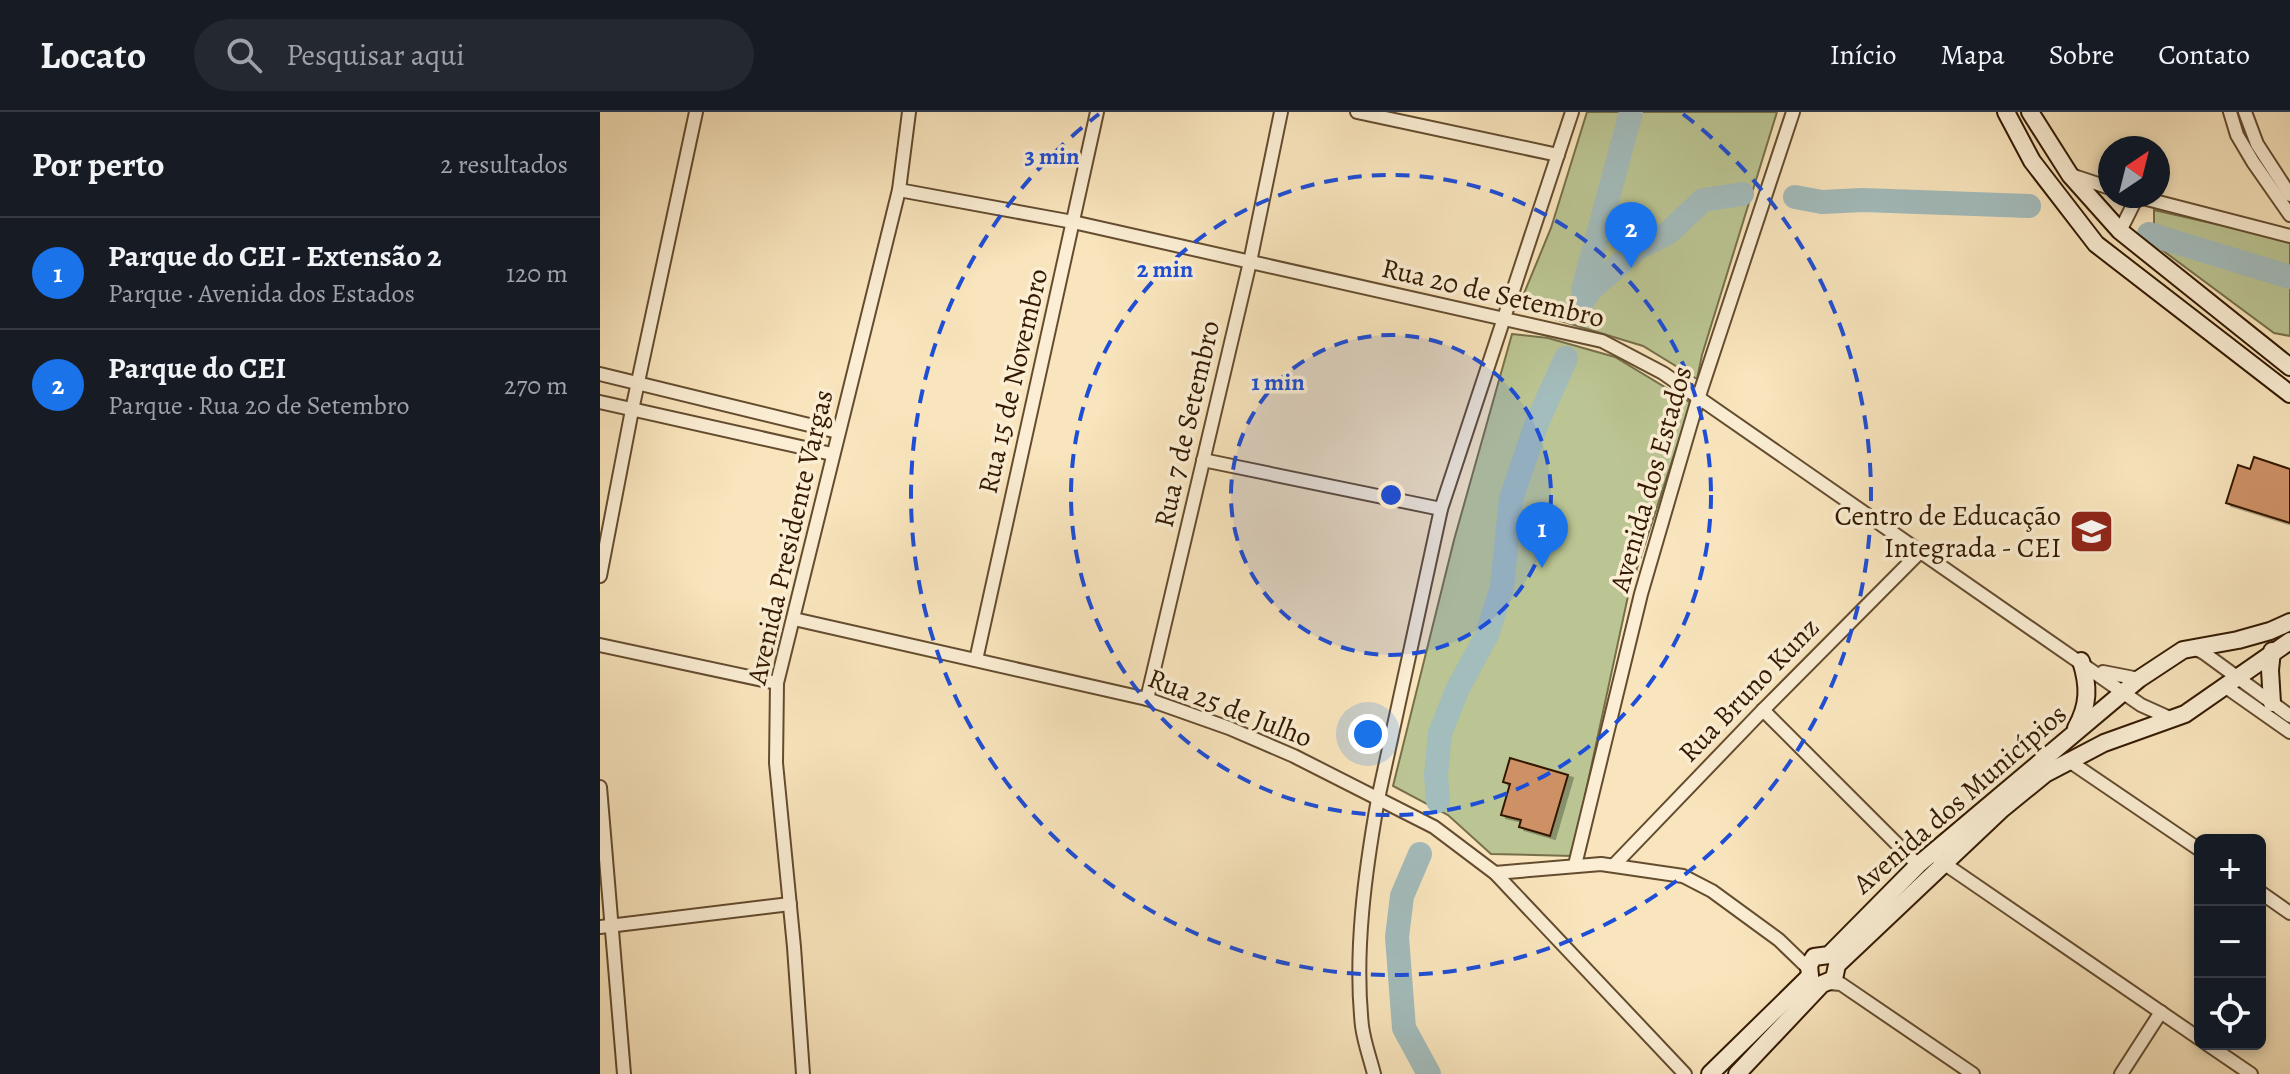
<!DOCTYPE html>
<html lang="pt">
<head>
<meta charset="utf-8">
<style>
	body { margin:0; font-family:Alegreya,serif; background:#242831; color:#f1f3f6 }
	.controls { position:absolute; right:24px; bottom:24px; display:grid; overflow:hidden; border-radius:12px; box-shadow:0 4px 12px #0003 }
	.controls button { width:72px; height:72px; display:grid; place-items:center; padding:0; border:0; border-bottom:2px solid #363941; background:#171b24; color:#f1f3f6; font:40px sans-serif }
	.compass { position:absolute; left:1498px; top:24px; width:72px; height:72px; border-radius:50%; background:#171b24; box-shadow:0 4px 12px #0003; rotate:35deg }
	.you { position:absolute; left:768px; top:622px; width:28px; height:28px; margin:-20px; border:6px solid #fff; border-radius:50%; background:#1a73e8; box-shadow:0 0 0 12px #1a73e833 }
	.badge { display:grid; place-items:center; width:52px; height:52px; border-radius:50%; background:#1a73e8; color:#fff; font-size:26px; font-weight:700 }
	.pin { position:absolute; translate:-50% -66px; filter:drop-shadow(0 2px 4px #0008) }
	.pin::after { content:''; position:absolute; top:42px; width:28px; height:24px; background:inherit; clip-path:polygon(0 0,100% 0,50% 100%) }
	.list { margin:0; padding:0; list-style:none }
	h2 { display:flex; justify-content:space-between; align-items:center; height:104px; margin:0; padding:0 32px; font-size:34px }
	h2 small { font-size:26px; font-weight:400; color:#9ea1a6 }
	.list li { display:grid; grid-template-columns:52px 1fr auto; gap:24px; align-items:center; box-sizing:border-box; height:112px; padding:0 32px; border-top:2px solid #363941 }
	.list b { display:block; font-size:30px; white-space:nowrap }
	.list p { margin:0; font-size:26px; white-space:nowrap; color:#9ea1a6 }
	.list em { font-size:26px; font-style:normal; color:#9ea1a6 }
	.icon { flex:none; width:44px; height:44px; fill:none; stroke:currentColor; stroke-width:2; stroke-linecap:round; stroke-linejoin:round }
	.map { position:relative; flex:none; width:1690px; height:962px; overflow:hidden }
	header { display:flex; align-items:center; gap:48px; box-sizing:border-box; height:112px; padding:0 40px; background:#171b24; border-bottom:2px solid #363941 }
	header strong { font-size:38px }
	nav { display:flex; gap:44px; margin-inline-start:auto; font-size:28px }
	.search { width:560px; height:72px; background:#242831; display:flex; align-items:center; gap:20px; box-sizing:border-box; padding:0 28px; border-radius:44px; color:#9ea1a6; font-size:30px }
	main { display:flex }
	aside { flex:1; background:#171b24 }
	.map>svg:first-child { display:block }
</style>
</head>
<body>
<header>
<strong>Locato</strong>
<div class="search"><svg class="icon" aria-label="search" viewBox="0 0 24 24"><circle cx="10" cy="10" r="6"/><path d="M15 15l6 6"/></svg>Pesquisar aqui</div>
<nav><a>Início</a><a>Mapa</a><a>Sobre</a><a>Contato</a></nav>
</header>
<main>
<aside>
<h2>Por perto<small>2 resultados</small></h2>
<ul class="list">
<li><span class="badge">1</span><div><b>Parque do CEI - Extensão 2</b><p>Parque · Avenida dos Estados</p></div><em>120 m</em></li>
<li><span class="badge">2</span><div><b>Parque do CEI</b><p>Parque · Rua 20 de Setembro</p></div><em>270 m</em></li>
</ul>
</aside>
<div class="map">
<svg width="1690" height="962" viewBox="0 0 1690 962">
	<defs>
		<filter id="shadow"><feDropShadow dx="5" dy="3" stdDeviation="0" flood-color="#0004"/></filter>
	</defs>
	<rect width="100%" height="100%" fill="#f9e5bd"/>
	<filter id="stains"><feTurbulence type="fractalNoise" baseFrequency=".0025" numOctaves="4"/><feColorMatrix values="0 0 0 0 .2 0 0 0 0 .09 0 0 0 0 .02 0 0 0 .5 -.17"/></filter>
	<radialGradient id="worn" r=".72"><stop offset=".6" stop-color="#630" stop-opacity="0"/><stop offset="1" stop-color="#630" stop-opacity=".3"/></radialGradient>
	<!-- green -->
	<g fill="#bbc593" stroke="#776f4a" stroke-width="2">
		<path d="M987,0H1177L1102,243L1097,267L1043,234L918,196L951,116Z"/>
		<path d="M1554,98L1690,129V224L1674,221L1554,132Z"/>
		<path d="M912,222L948,226L1015,245L1091,291L1028,484L972,744L891,742L848,703L793,674L854,428Z"/>
	</g>
	<g fill="none" stroke-linecap="round" stroke-linejoin="round">
		<!-- river -->
		<g stroke="#a3bcbc" stroke-width="24">
			<path d="M1195,85L1222,90L1263,88L1429,94"/>
			<path d="M1549,122L1690,165"/>
			<path d="M983,178L1031,0"/>
			<path d="M978,196L990,178L1038,136L1068,121L1103,88L1142,82"/>
			<path d="M838,689L836,663L840,621L858,576L887,523L902,475L911,387L937,311L966,246"/>
			<path d="M820,742L802,784L797,825L804,916L829,962"/>
		</g>
	</g>
	<!-- building -->
	<g fill="#ce9166" stroke="#331900" stroke-width="2" filter="url(#shadow)">
		<path d="M1654,345L1690,357V411L1626,391L1638,353L1650,357Z"/>
		<path d="M910,646L968,663L950,724L919,715L921,708L901,703L910,672L903,670Z"/>
	</g>
	<g fill="none" stroke-linecap="round" stroke-linejoin="round">
		<defs>
			<g id="minor">
				<path d="M757,0L958,43"/>
				<path d="M1630,0L1637,23L1653,50L1690,103"/>
				<path d="M1645,0L1657,32L1690,83"/>
				<path d="M1471,63L1510,76"/>
				<path d="M299,78L473,110L1002,229L1063,261L1541,593L1572,607"/>
				<path d="M1535,84L1690,124"/>
				<path d="M1520,119L1537,85"/>
				<path d="M0,262L238,320"/>
				<path d="M0,290L232,342"/>
				<path d="M603,348L841,397"/>
				<path d="M0,464L32,298L96,0"/>
				<path d="M194,507L547,587L629,616L694,644L834,715L895,761L1085,962"/>
				<path d="M0,533L177,571"/>
				<path d="M1594,536L1604,541L1690,604"/>
				<path d="M376,548L497,0"/>
				<path d="M1503,560L1539,567"/>
				<path d="M1626,575L1690,620"/>
				<path d="M547,587L650,150L681,0"/>
				<path d="M1163,598L1318,753"/>
				<path d="M1469,649L1600,738"/>
				<path d="M0,675L24,962"/>
				<path d="M1339,748L1600,927"/>
				<path d="M1015,752L1163,598L1320,440"/>
				<path d="M975,753L1041,482L1098,287L1193,0"/>
				<path d="M895,761L1001,752L1083,764L1112,779L1179,828L1208,856"/>
				<path d="M1660,780L1690,801"/>
				<path d="M0,815L190,792"/>
				<path d="M1228,871L1241,872L1373,962"/>
				<path d="M1607,932L1651,962"/>
				<path d="M203,962L194,835L176,651L177,571L299,78L309,0"/>
				<path d="M774,962C770,946 764,930 762,914C754,840 765,760 778,687L841,397L972,0"/>
				<path d="M1521,962L1561,900"/>
			</g>
			<g id="secondary">
				<path d="M1406,0L1432,49L1496,132L1690,282"/>
				<path d="M1430,0L1470,63L1520,119L1690,255"/>
				<path d="M1672,591L1670,558L1672,539"/>
				<path d="M1476,616C1489,593 1489,574 1481,549"/>
				<path d="M1210,864L1209,853L1214,845L1229,843L1318,753L1539,567L1583,538L1638,528L1670,519L1690,510"/>
				<path d="M1110,962L1210,864"/>
				<path d="M1137,962L1222,872L1234,867L1237,853L1402,697L1445,662L1504,631L1585,602L1690,529"/>
			</g>
		</defs>
		<!-- minor casing -->
		<use href="#minor" stroke="#644c2f" stroke-width="16"/>
		<!-- secondary casing -->
		<use href="#secondary" stroke="#331900" stroke-width="20"/>
		<!-- minor -->
		<use href="#minor" stroke="#fbeed4" stroke-width="12"/>
		<!-- secondary -->
		<use href="#secondary" stroke="#fbeed4" stroke-width="16"/>
	</g>
	<!-- distance rings -->
	<circle cx="791" cy="383" r="160" fill="#1d4ed8" fill-opacity=".12"/>
	<g fill="none" stroke="#1d4ed8" stroke-width="4" stroke-dasharray="14 10">
		<circle cx="791" cy="383" r="160"/>
		<circle cx="791" cy="383" r="320"/>
		<path d="M1083 2A480 480 0 1 1 499 2"/>
	</g>
	<!-- icons -->
	<defs>
		<symbol id="school-square" viewBox="-11 -11 22 22"><rect x="-9" y="-9" width="18" height="18" rx="4" fill="#8f2418" stroke="#fbeed4"/><path d="M0-5L7-2L0 1L-7-2ZM-4 1L0 2.5L4 1V4Q0 6-4 4Z" fill="#fff"/></symbol>
	</defs>
	<g fill-rule="evenodd">
		<use href="#school-square" x="1466" y="394" width="51" height="51"/>
	</g>
	<g text-anchor="middle" dominant-baseline="central" stroke-width="7" stroke-linejoin="round" paint-order="stroke">
		<!-- street labels -->
		<g font-size="28" fill="#331900" stroke="#fbeed4">
			<text transform="translate(893 181) rotate(13)">Rua 20 de Setembro</text>
			<text transform="translate(413 269) rotate(-77)">Rua 15 de Novembro</text>
			<text transform="translate(587 312) rotate(-77)">Rua 7 de Setembro</text>
			<text transform="translate(1051 367) rotate(-74)">Avenida dos Estados</text>
			<text transform="translate(190 425) rotate(-77)">Avenida Presidente Vargas</text>
			<text transform="translate(1149 578) rotate(-46)">Rua Bruno Kunz</text>
			<text transform="translate(630 596) rotate(21)">Rua 25 de Julho</text>
			<text transform="translate(1360 687) rotate(-41)">Avenida dos Municípios</text>
		</g>
		<!-- poi labels -->
		<g font-size="28" fill="#331900" stroke="#fbeed4" text-anchor="end">
			<text x="1461" y="404">Centro de Educação<tspan x="1461" dy="32">Integrada - CEI</tspan></text>
		</g>
	</g>
	<circle cx="791" cy="383" r="12" fill="#1d4ed8" stroke="#fbeed4" stroke-width="4"/>
	<g font-size="24" text-anchor="middle" font-weight="bold" fill="#1d4ed8" stroke="#fbeed4" stroke-width="7" stroke-linejoin="round" paint-order="stroke">
		<text x="452" y="52">3 min</text>
		<text x="565" y="165">2 min</text>
		<text x="678" y="278">1 min</text>
	</g>
	<rect width="100%" height="100%" filter="url(#stains)"/>
	<rect width="100%" height="100%" fill="url(#worn)"/>
</svg>
<div class="controls">
<button>+</button>
<button>−</button>
<button><svg class="icon" aria-label="locate" viewBox="0 0 24 24"><circle cx="12" cy="12" r="6"/><path d="M12 2v4M12 18v4M2 12h4M18 12h4"/></svg></button>
</div>
<svg class="compass" viewBox="-18 -18 36 36"><path d="M0-13l5 13h-10z" fill="#e53935"/><path d="M0 13l5-13h-10z" fill="#9ea1a6"/></svg>
<div class="you"></div>
<div class="pin badge" style="left:942px;top:456px">1</div>
<div class="pin badge" style="left:1031px;top:156px">2</div>
</div>
</main>
</body>
</html>
